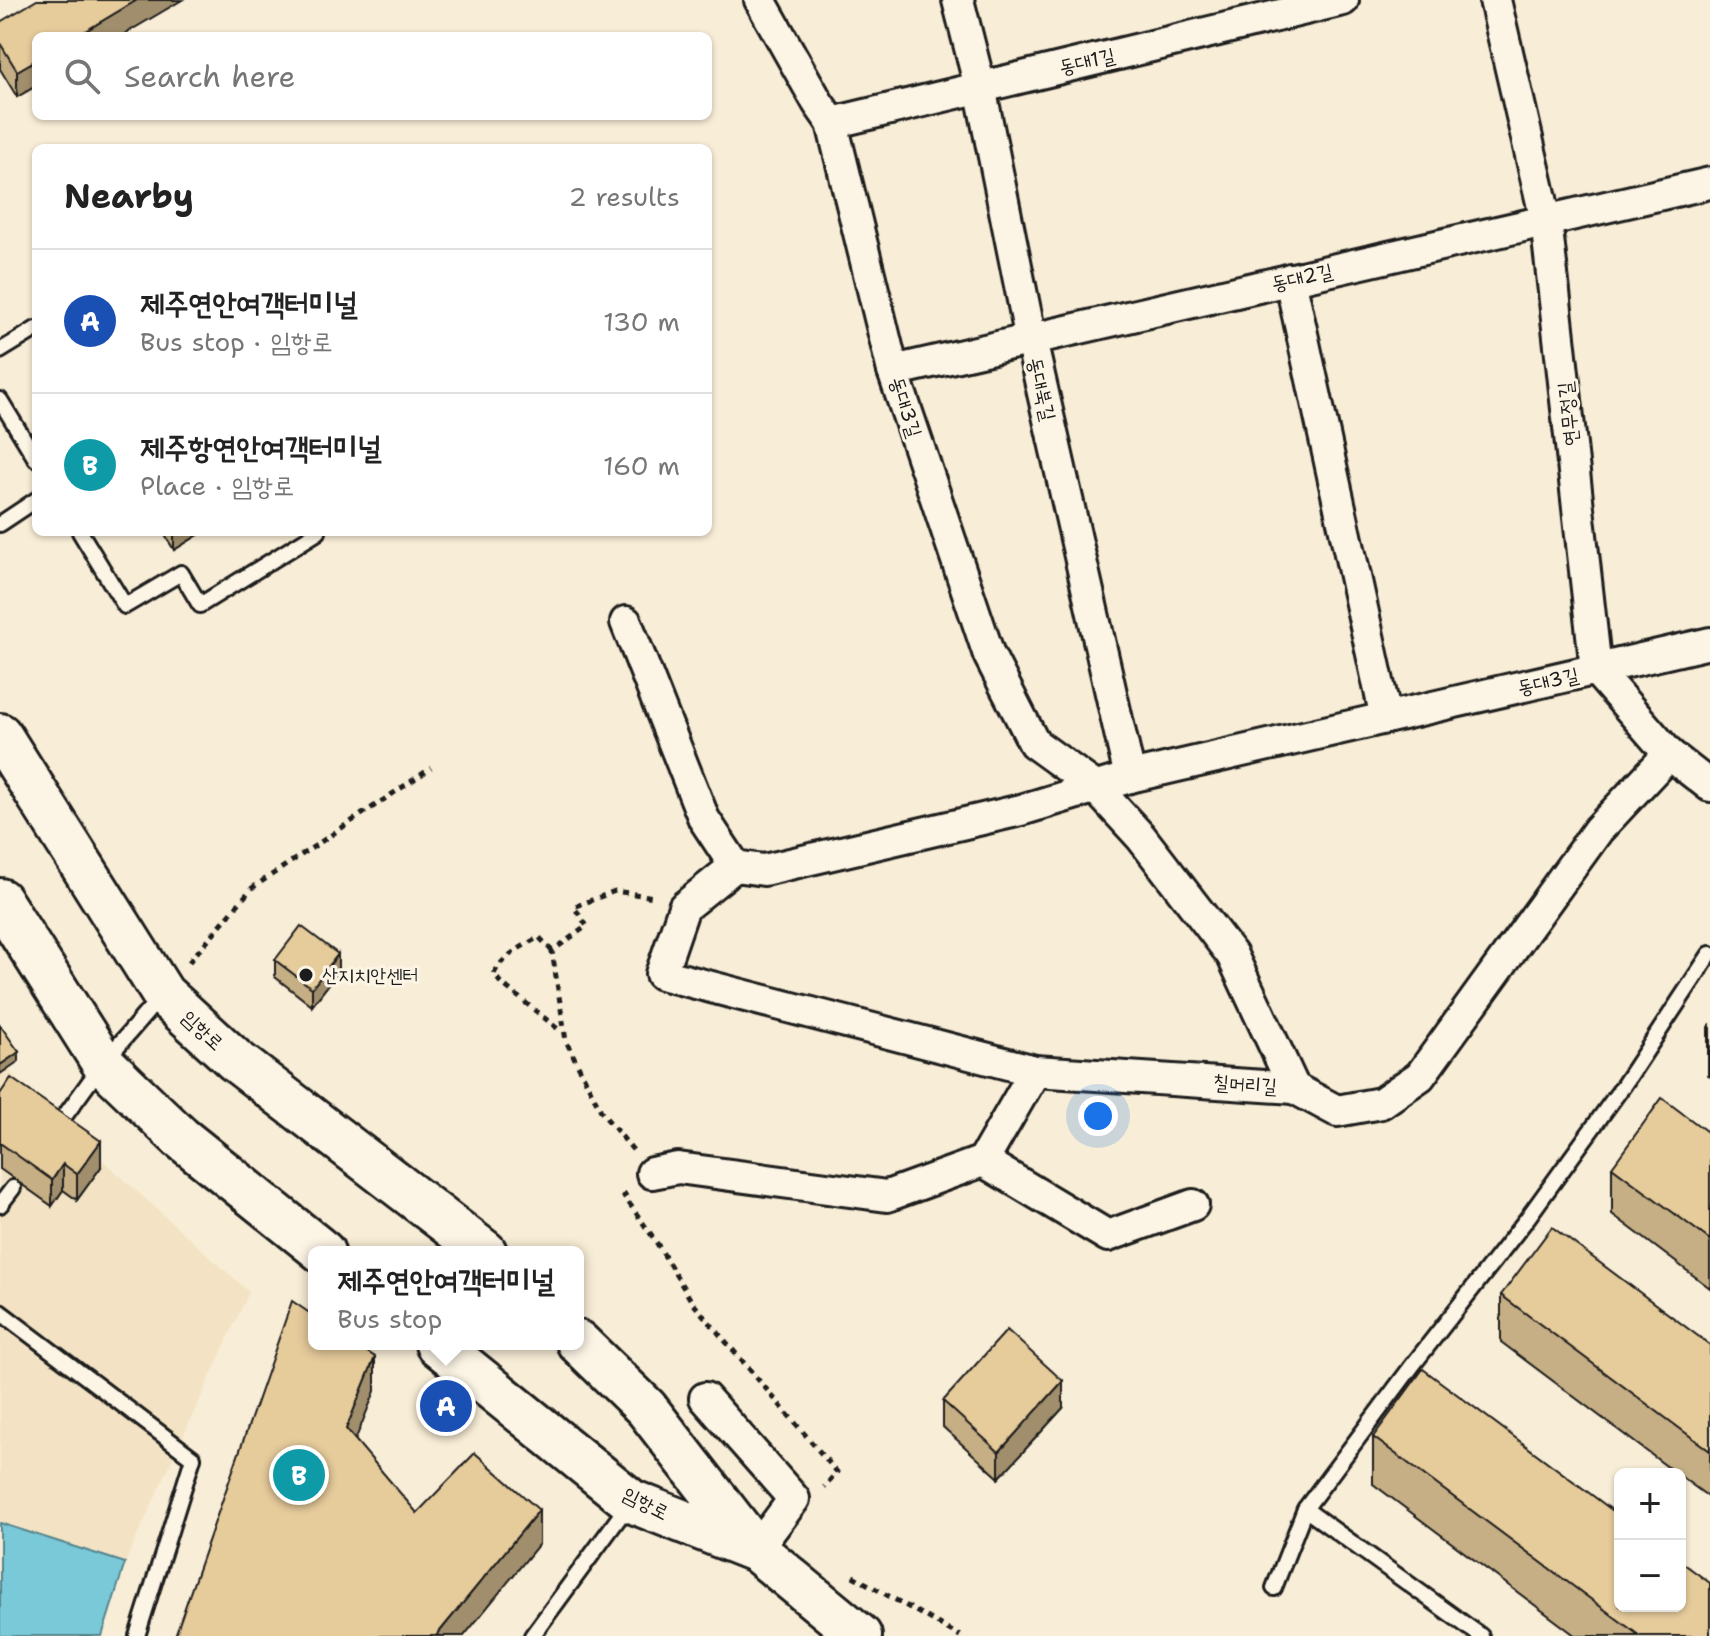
<!DOCTYPE html>
<html lang="en">
<head>
<meta charset="utf-8">
<style>
	body { margin:0; font-family:"Shantell Sans","Poor Story",sans-serif; background:#f6f6f6; color:#222 }
	.controls { position:absolute; right:24px; bottom:24px; display:grid; overflow:hidden; border-radius:12px; box-shadow:0 2px 6px #0004 }
	.controls button { width:72px; height:72px; display:grid; place-items:center; padding:0; border:0; border-bottom:2px solid #e0e0e0; background:#fff; color:#222; font:40px sans-serif }
	.you { position:absolute; left:1098px; top:1116px; width:28px; height:28px; margin:-20px; border:6px solid #fff; border-radius:50%; background:#1a73e8; box-shadow:0 0 0 12px #1a73e833 }
	.badge { display:grid; place-items:center; width:52px; height:52px; border-radius:50%; background:#1c1c1c; color:#fff; font-size:26px; font-weight:700 }
	.pin { position:absolute; translate:-50% -50%; border:4px solid #fff; box-shadow:0 2px 8px #0006 }
	.popup { position:absolute; left:308px; top:1246px; width:276px; height:104px; box-sizing:border-box; display:grid; place-content:center; border-radius:12px; background:#fff; filter:drop-shadow(0 2px 6px #0005); font-size:26px; white-space:nowrap; color:#767676 }
	.popup b { font-size:30px; color:#222 }
	.popup::after { content:''; position:absolute; left:50%; top:100%; margin-left:-16px; border:16px solid transparent; border-top-color:#fff }
	.list { margin:0; padding:0; list-style:none }
	h2 { display:flex; justify-content:space-between; align-items:center; height:104px; margin:0; padding:0 32px; font-size:34px }
	h2 small { font-size:26px; font-weight:400; color:#767676 }
	.list li { display:grid; grid-template-columns:52px 1fr auto; gap:24px; align-items:center; box-sizing:border-box; height:144px; padding:0 32px; border-top:2px solid #e0e0e0 }
	.list b { display:block; font-size:30px; white-space:nowrap }
	.list p { margin:0; font-size:26px; white-space:nowrap; color:#767676 }
	.list em { font-size:26px; font-style:normal; color:#767676 }
	.icon { flex:none; width:44px; height:44px; fill:none; stroke:currentColor; stroke-width:2; stroke-linecap:round; stroke-linejoin:round }
	.map { position:relative; flex:none; width:1710px; height:1636px; overflow:hidden }
	.search { position:absolute; background:#fff; box-shadow:0 2px 6px #0004; left:32px; top:32px; width:680px; height:88px; display:flex; align-items:center; gap:20px; box-sizing:border-box; padding:0 28px; border-radius:12px; color:#767676; font-size:30px }
	.panel { position:absolute; background:#fff; box-shadow:0 2px 6px #0004; left:32px; top:144px; width:680px; height:392px; border-radius:12px }
	.map>svg:first-child { display:block }
</style>
</head>
<body>
<div class="map">
<svg width="1710" height="1636" viewBox="0 0 1710 1636">
	<rect width="100%" height="100%" fill="#f8edd6"/>
	<filter id="ink" filterUnits="userSpaceOnUse"><feTurbulence type="fractalNoise" baseFrequency=".0125" numOctaves="2"/><feDisplacementMap in="SourceGraphic" scale="16" xChannelSelector="R" yChannelSelector="G"/><feConvolveMatrix kernelMatrix="1 2 1 2 8 2 1 2 1" color-interpolation-filters="sRGB"/></filter>
	<g filter="url(#ink)">
		<!-- built -->
		<path fill="#f3e3c4" d="M0,1055L21,1087L249,1292L125,1563L0,1523Z"/>
		<!-- water -->
		<path fill="#7ac9d8" stroke="#54848d" stroke-width="2" d="M0,1523L125,1563L102,1636H0Z"/>
		<g fill="none" stroke-linecap="round" stroke-linejoin="round">
			<defs>
				<g id="service">
					<path d="M0,351L36,329"/>
					<path d="M0,400L36,459"/>
					<path d="M0,524L36,500"/>
					<path d="M80,532L125,606L181,573L200,605L318,532"/>
					<path d="M56,1128L103,1063L160,997"/>
					<path d="M0,1205L13,1188"/>
					<path d="M0,1312L193,1458L137,1636"/>
					<path d="M1274,1588L1305,1509"/>
					<path d="M532,1636L629,1504"/>
					<path d="M1481,1636L1305,1509L1412,1366L1526,1220L1623,1086L1710,954"/>
				</g>
				<g id="minor">
					<path d="M760,0L818,103L832,123L893,371L989,655L1034,743L1095,787L1141,837L1232,955L1294,1088"/>
					<path d="M958,0L980,87L1031,340L1130,777"/>
					<path d="M1495,0L1546,220L1596,670L1669,754L1710,786"/>
					<path d="M832,123L1343,0"/>
					<path d="M1290,279L1386,718"/>
					<path d="M893,371L1710,183"/>
					<path d="M626,622L704,819L735,866L764,870L1021,810L1130,777L1710,643"/>
					<path d="M735,866L684,907L661,974L1035,1071L1294,1088L1337,1111L1381,1103L1420,1076L1598,830L1669,754"/>
					<path d="M983,1161L1108,1236L1193,1205"/>
					<path d="M652,1173L678,1168L887,1196L983,1161L1035,1071"/>
					<path d="M705,1398L794,1499L756,1550"/>
				</g>
				<g id="secondary">
					<path d="M0,735L163,994L235,1060L485,1252"/>
					<path d="M0,900L103,1063L180,1137L323,1252"/>
					<path d="M578,1342L646,1408L756,1550L860,1636"/>
					<path d="M437,1344L631,1501L755,1550"/>
				</g>
			</defs>
			<!-- service casing -->
			<use href="#service" stroke="#1c1c1c" stroke-width="20"/>
			<!-- minor casing -->
			<use href="#minor" stroke="#1c1c1c" stroke-width="36"/>
			<!-- secondary casing -->
			<use href="#secondary" stroke="#1c1c1c" stroke-width="48"/>
			<!-- path -->
			<g stroke="#1c1c1c" stroke-width="5" stroke-dasharray="6 6" stroke-linecap="butt">
				<path d="M552,951L539,937C522,947 502,956 494,974L500,982L558,1029"/>
				<path d="M189,962L252,888L431,768"/>
				<path d="M633,1150L602,1113L566,1041L552,951L587,926L574,907L615,891L654,897"/>
				<path d="M627,1194L624,1196L655,1240L692,1302L837,1472L824,1487"/>
				<path d="M853,1576L960,1636"/>
			</g>
			<!-- service -->
			<use href="#service" stroke="#fcf5e5" stroke-width="14"/>
			<!-- minor -->
			<use href="#minor" stroke="#fcf5e5" stroke-width="30"/>
			<!-- secondary -->
			<use href="#secondary" stroke="#fcf5e5" stroke-width="42"/>
		</g>
		<!-- wall -->
		<g fill="#c6af85" stroke="#1c1c1c" stroke-width="2">
			<path d="M0,22L36,36V86L17,97L0,69Z"/>
			<path d="M163,532H203L174,550Z"/>
			<path d="M275,960L338,972L312,1006L275,977Z"/>
			<path d="M1710,1025V1076L1708,1075V1027Z"/>
			<path d="M0,1094L101,1167L77,1200L63,1190L52,1206L0,1169Z"/>
			<path d="M1710,1134V1288L1612,1214V1167Z"/>
			<path d="M1501,1295L1710,1345V1498L1680,1476V1474H1677L1501,1342Z"/>
			<path d="M943,1401L1063,1408L999,1478L943,1427Z"/>
			<path d="M1373,1437L1710,1636H1576L1373,1484Z"/>
		</g>
		<!-- shaded-wall -->
		<g fill="#a18e6c" stroke="#1c1c1c" stroke-width="2">
			<path d="M137,0H182L121,36H77Z"/>
			<path d="M36,60V86L17,97V71Z"/>
			<path d="M174,532H203L174,550Z"/>
			<path d="M338,954V972L312,1006V988Z"/>
			<path d="M19,1052V1061L0,1074V1065Z"/>
			<path d="M101,1141V1167L77,1200V1174Z"/>
			<path d="M63,1164V1190L52,1206V1180Z"/>
			<path d="M375,1357V1391L346,1463V1429Z"/>
			<path d="M1063,1381V1408L999,1478V1452Z"/>
			<path d="M539,1510V1544L464,1636H436Z"/>
		</g>
		<!-- building -->
		<g fill="#e6cb9b" stroke="#1c1c1c" stroke-width="2">
			<path d="M37,0H137L77,36H36V60L17,71L0,43V22Z"/>
			<path d="M301,926L338,954L312,988L275,960Z"/>
			<path d="M0,1025L19,1052L0,1065Z"/>
			<path d="M11,1078L101,1141L77,1174L63,1164L52,1180L0,1143V1094Z"/>
			<path d="M1662,1098L1710,1134V1240L1612,1167Z"/>
			<path d="M1552,1227L1710,1345V1451L1501,1295Z"/>
			<path d="M292,1301L314,1316V1344H355L375,1357L346,1429L417,1513L475,1453L539,1510L436,1636H175Z"/>
			<path d="M1007,1330L1063,1381L999,1452L943,1401Z"/>
			<path d="M1423,1369L1620,1516V1606H1680V1561L1710,1583V1636H1640L1373,1437Z"/>
		</g>
	</g>
	<!-- markers -->
	<circle fill="#1c1c1c" stroke="#fcf5e5" stroke-width="3" cx="306" cy="975" r="8"/>
	<g text-anchor="middle" dominant-baseline="central" stroke-width="6" stroke-linejoin="round" paint-order="stroke">
		<!-- street labels -->
		<g font-size="20" fill="#1c1c1c" stroke="#fcf5e5">
			<text transform="translate(1087 61) rotate(-13)">동대1길</text>
			<text transform="translate(1302 277) rotate(-13)">동대2길</text>
			<text transform="translate(1042 389) rotate(77)">동대북길</text>
			<text transform="translate(906 407) rotate(72)">동대3길</text>
			<text transform="translate(1568 414) rotate(-96)">연무정길</text>
			<text transform="translate(1548 681) rotate(-13)">동대3길</text>
			<text transform="translate(203 1030) rotate(43)">임항로</text>
			<text transform="translate(1245 1084) rotate(4)">칠머리길</text>
			<text transform="translate(646 1503) rotate(27)">임항로</text>
		</g>
		<!-- poi labels -->
		<g font-size="20" fill="#1c1c1c" stroke="#fcf5e5" text-anchor="start">
			<text x="322" y="975">산지치안센터</text>
		</g>
	</g>
</svg>
<div class="controls">
<button>+</button>
<button>−</button>
</div>
<div class="you"></div>
<div class="pin badge" style="left:446px;top:1406px;background:#1a4fb4">A</div>
<div class="popup"><b>제주연안여객터미널</b>Bus stop</div>
<div class="pin badge" style="left:299px;top:1475px;background:#0f9aa8">B</div>
<div class="search"><svg class="icon" aria-label="search" viewBox="0 0 24 24"><circle cx="10" cy="10" r="6"/><path d="M15 15l6 6"/></svg>Search here</div>
<section class="panel">
<h2>Nearby<small>2 results</small></h2>
<ul class="list">
<li><span class="badge" style="background:#1a4fb4">A</span><div><b>제주연안여객터미널</b><p>Bus stop · 임항로</p></div><em>130 m</em></li>
<li><span class="badge" style="background:#0f9aa8">B</span><div><b>제주항연안여객터미널</b><p>Place · 임항로</p></div><em>160 m</em></li>
</ul>
</section>
</div>
</body>
</html>
